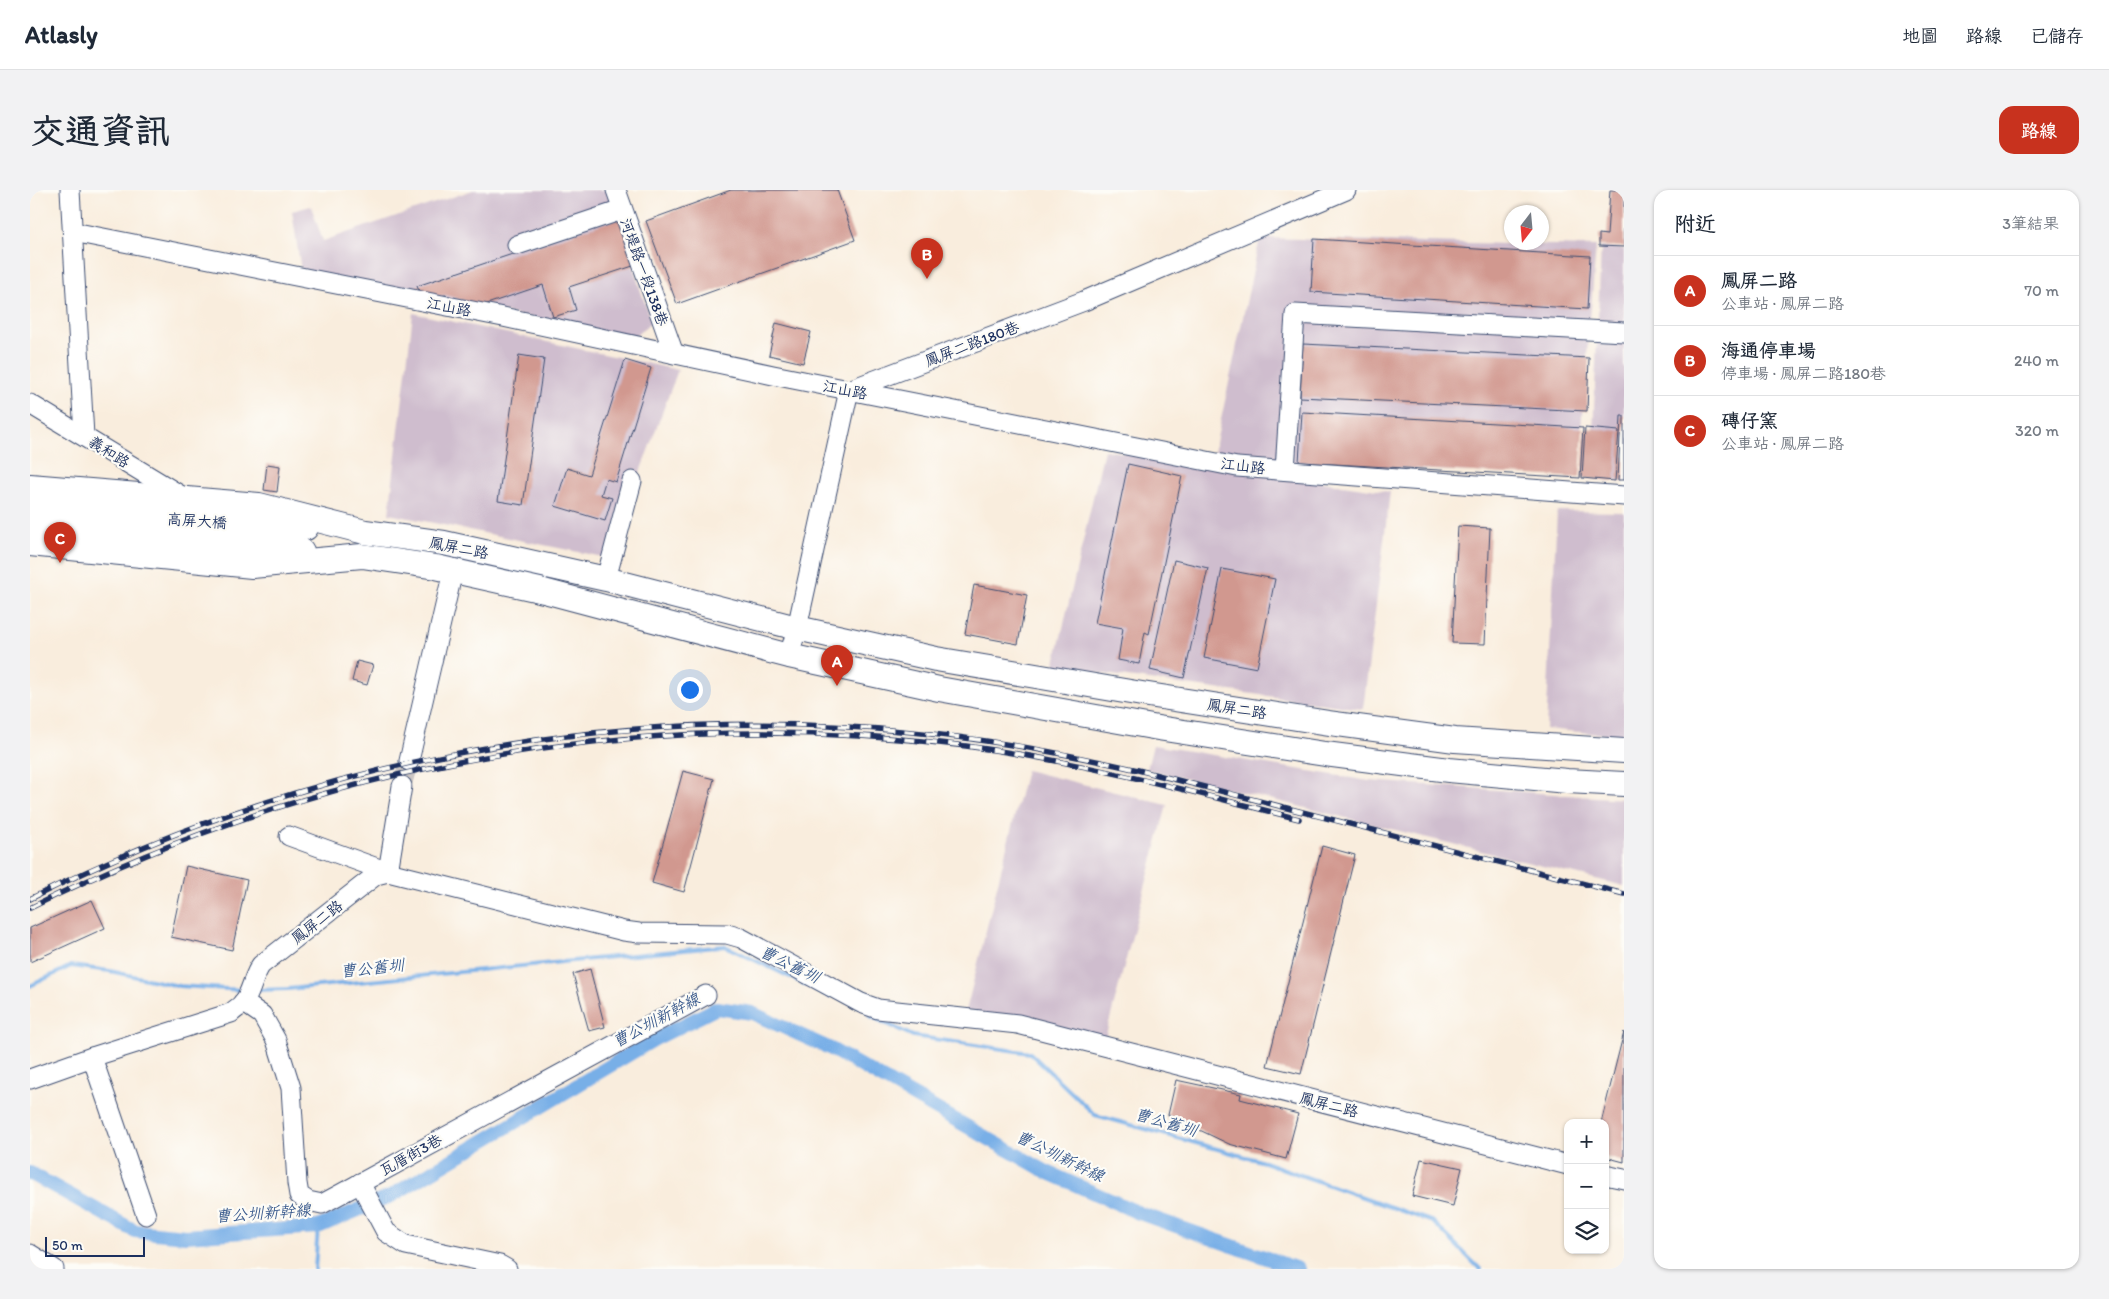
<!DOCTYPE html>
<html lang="zh-TW">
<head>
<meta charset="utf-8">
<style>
	body { margin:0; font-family:Itim,"LXGW WenKai TC",sans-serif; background:#f2f2f3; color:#1f2937 }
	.controls { position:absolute; right:15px; bottom:15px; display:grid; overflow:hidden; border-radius:10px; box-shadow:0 1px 4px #0004 }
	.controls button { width:45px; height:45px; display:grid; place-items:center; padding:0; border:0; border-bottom:1px solid #e0e1e3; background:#fff; color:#1f2937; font:25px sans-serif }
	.compass { position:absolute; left:1474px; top:15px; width:45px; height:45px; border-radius:50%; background:#fff; box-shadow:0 1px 4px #0004; rotate:196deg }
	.scale { position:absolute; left:15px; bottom:12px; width:100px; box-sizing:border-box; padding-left:5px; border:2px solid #1b2f5e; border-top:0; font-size:14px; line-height:18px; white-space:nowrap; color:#1b2f5e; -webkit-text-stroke:4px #fdfcf7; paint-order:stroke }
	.you { position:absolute; left:659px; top:499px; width:18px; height:18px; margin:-12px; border:4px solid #fff; border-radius:50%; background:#1a73e8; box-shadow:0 0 0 8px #1a73e833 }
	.badge { display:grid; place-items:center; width:32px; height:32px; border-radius:50%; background:#c8321e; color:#fff; font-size:16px; font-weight:700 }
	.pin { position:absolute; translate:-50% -41px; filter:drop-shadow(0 1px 2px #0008) }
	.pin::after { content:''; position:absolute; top:26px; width:18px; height:15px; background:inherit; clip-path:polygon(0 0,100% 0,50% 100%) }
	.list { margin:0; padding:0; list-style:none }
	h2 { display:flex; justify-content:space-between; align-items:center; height:65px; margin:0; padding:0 20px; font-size:21px }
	h2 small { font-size:16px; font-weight:400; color:#747a83 }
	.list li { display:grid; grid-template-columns:32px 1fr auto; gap:15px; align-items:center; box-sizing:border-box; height:70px; padding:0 20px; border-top:1px solid #e0e1e3 }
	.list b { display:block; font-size:19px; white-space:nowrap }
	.list p { margin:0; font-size:16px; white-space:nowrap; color:#747a83 }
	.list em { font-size:16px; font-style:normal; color:#747a83 }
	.icon { flex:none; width:28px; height:28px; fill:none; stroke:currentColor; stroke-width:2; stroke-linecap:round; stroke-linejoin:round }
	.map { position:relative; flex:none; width:1594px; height:1079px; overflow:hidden; border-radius:15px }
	header { display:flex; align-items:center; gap:30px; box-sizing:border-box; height:70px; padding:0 25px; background:#fff; border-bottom:1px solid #e0e1e3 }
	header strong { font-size:24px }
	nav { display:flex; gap:28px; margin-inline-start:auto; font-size:18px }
	.intro { display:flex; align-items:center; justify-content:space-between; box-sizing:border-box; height:120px; padding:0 30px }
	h1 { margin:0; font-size:35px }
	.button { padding:12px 22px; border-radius:15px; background:#c8321e; color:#fff; font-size:18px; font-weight:700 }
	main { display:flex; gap:30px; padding:0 30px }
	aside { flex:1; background:#fff; border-radius:15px; box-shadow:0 1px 4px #0004 }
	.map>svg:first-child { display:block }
</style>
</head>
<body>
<header>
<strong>Atlasly</strong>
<nav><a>地圖</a><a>路線</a><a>已儲存</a></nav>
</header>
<div class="intro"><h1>交通資訊</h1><a class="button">路線</a></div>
<main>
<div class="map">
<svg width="1594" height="1079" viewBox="0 0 1594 1079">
	<rect width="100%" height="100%" fill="#fdfcf7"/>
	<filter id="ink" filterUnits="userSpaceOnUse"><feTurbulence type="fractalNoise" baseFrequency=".02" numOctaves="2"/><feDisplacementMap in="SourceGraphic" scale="10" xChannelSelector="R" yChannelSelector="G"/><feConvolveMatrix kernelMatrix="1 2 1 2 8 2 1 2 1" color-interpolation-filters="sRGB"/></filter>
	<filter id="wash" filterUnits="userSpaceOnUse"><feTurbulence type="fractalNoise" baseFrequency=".0096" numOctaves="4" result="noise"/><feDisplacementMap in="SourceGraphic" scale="20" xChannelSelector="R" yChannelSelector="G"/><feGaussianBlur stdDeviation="1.12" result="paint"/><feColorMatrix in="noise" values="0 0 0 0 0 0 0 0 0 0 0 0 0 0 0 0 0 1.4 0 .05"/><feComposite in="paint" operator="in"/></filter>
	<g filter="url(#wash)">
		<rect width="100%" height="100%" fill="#f9eddd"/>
		<!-- industrial -->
		<g fill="#cfbdce">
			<path d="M443,0H578L621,132L603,148L271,81L262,21L281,16L293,51Z"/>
			<path d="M1230,48L1566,56L1547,287L1237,272L1184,262Z"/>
			<path d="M1571,57L1594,59V292L1561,289Z"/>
			<path d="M383,123L648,180L578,368L359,324Z"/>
			<path d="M1074,260L1360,302L1333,519L1024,477Z"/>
			<path d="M1527,321L1594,322V546L1516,539Z"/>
			<path d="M1123,555L1339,591L1594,609V696L1117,579Z"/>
			<path d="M996,580L1137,615L1075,848L936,821Z"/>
		</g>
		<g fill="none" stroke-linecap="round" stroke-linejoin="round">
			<!-- stream -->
			<g stroke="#78afe7" stroke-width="4">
				<path d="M0,796L41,776L80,781L149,796L213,800"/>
				<path d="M225,800L258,799L695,756L800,806"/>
				<path d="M840,826L883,846L1000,863L1065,925L1234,972L1403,1032L1450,1079"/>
				<path d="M285,1079L288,1037"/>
			</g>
			<!-- canal -->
			<path stroke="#78afe7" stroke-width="14" d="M0,983L105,1041L155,1046L288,1037L361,1006L625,849L687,818L722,823L801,859L1017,982L1109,1023L1268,1079"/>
		</g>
		<g id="blocks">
			<!-- building -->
			<g fill="#d1988f">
				<path d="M701,0H807L825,50L647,114L616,31Z"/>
				<path d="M1580,0H1594V57L1569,56V44L1577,45Z"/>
				<path d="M590,28L606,75L539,97L546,120L523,127L513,95L451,116L416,105L392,108L387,96Z"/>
				<path d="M1284,49L1560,66L1557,119L1281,102Z"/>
				<path d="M746,133L781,142L773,173L739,165Z"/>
				<path d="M1273,154L1559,168L1557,221L1270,207Z"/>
				<path d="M489,165L514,169L493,315L468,311Z"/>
				<path d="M595,170L621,178L586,292L576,289L571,305L582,308L575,331L525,316L537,278L559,285Z"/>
				<path d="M1272,222L1553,238L1550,288L1269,272Z"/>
				<path d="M1591,226H1594V290H1588Z"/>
				<path d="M1555,238L1589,241L1585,291L1552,288Z"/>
				<path d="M237,274L250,276L247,302L234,300Z"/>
				<path d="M1098,274L1152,286L1119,444L1115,442L1109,474L1088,470L1093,438L1065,433Z"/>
				<path d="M1428,336L1460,338L1455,454L1422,453Z"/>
				<path d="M1144,370L1178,378L1154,488L1120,480Z"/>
				<path d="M1192,379L1245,389L1227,478L1174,468Z"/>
				<path d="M944,395L997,405L988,454L935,444Z"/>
				<path d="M327,471L343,475L337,495L322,491Z"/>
				<path d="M653,581L684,589L654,702L622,693Z"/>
				<path d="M1292,656L1325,665L1271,884L1237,876Z"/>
				<path d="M156,676L217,690L202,760L141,747Z"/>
				<path d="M62,710L75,738L0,772V738Z"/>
				<path d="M560,779L575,837L559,841L543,784Z"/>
				<path d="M1594,842V972L1575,967V933H1571Z"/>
				<path d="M1146,890L1211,904L1210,909L1268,924L1256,969L1199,954L1138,925Z"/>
				<path d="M1391,969L1432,978L1423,1016L1382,1006Z"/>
			</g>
		</g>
	</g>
	<g filter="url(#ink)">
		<use href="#blocks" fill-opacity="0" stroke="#3c4c71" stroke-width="1"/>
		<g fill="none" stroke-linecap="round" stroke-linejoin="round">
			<!-- minor-tunnel -->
			<path stroke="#cdc7c4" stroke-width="19" stroke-dasharray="19 9" stroke-linecap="butt" d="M372,596L379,571"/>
			<defs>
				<g id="minor">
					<path d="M40,0L54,246"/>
					<path d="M586,0L644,164"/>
					<path d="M43,42L473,127L743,185L1207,277L1594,306"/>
					<path d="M487,55L592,20"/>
					<path d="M0,214L155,308"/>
					<path d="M1255,280L1265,124L1594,142"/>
					<path d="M576,389L602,291"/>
					<path d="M759,466L767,438L819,200L1054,111L1316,0"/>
					<path d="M379,571L423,381"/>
					<path d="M259,646L358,682L372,596"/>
					<path d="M213,812L232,825L246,850L261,898L267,993L269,1005L278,1011L292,1014L676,805"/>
					<path d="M62,867L116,1025"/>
					<path d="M0,889L62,867L201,823C205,819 211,816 214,812C222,800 223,786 231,775L346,685L358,682L594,741L609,743L697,744L711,748L831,813L848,819L988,834L1538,975"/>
					<path d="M1575,985L1594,989"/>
					<path d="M330,993L356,1042L376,1055L470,1075L477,1079"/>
					<path d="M0,1064L24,1079"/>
				</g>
				<g id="major">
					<path d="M0,296L229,315L335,342L414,353L576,389L767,438L906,469L1112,504L1299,533L1425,550L1594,561"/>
					<path d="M0,318L72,325L276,338"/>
					<path d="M0,336L272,361"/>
					<path d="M0,354L222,376L332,366L406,377L514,401L759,466L909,499L1128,538L1295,564L1419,580L1537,591L1594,594"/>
				</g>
			</defs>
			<!-- minor casing -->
			<use href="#minor" stroke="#3c4c71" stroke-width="21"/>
			<!-- major casing -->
			<use href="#major" stroke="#3c4c71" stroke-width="26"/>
			<!-- minor -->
			<use href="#minor" stroke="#fff" stroke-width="19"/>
			<!-- major -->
			<use href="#major" stroke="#fff" stroke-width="24"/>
			<defs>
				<g id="rail">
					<path d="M0,709C271,572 580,512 882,542C959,549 1033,563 1108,580L1594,704"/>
					<path d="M0,718C292,572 612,515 936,556C1049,571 1159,601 1269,629"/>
				</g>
			</defs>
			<!-- rail casing -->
			<use href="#rail" stroke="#1b2f5e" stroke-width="5.5"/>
			<!-- rail -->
			<use href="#rail" stroke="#fdfcf7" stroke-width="4" stroke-dasharray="11" stroke-linecap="butt"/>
		</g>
	</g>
	<g text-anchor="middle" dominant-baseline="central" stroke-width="4.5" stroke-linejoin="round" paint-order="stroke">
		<!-- street labels -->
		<g font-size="15" fill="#1b2f5e" stroke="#fdfcf7">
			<text transform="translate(614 82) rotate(70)">河堤路一段138巷</text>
			<text transform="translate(419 117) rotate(11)">江山路</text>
			<text transform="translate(942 154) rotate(-21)">鳳屏二路180巷</text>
			<text transform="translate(815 200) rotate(11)">江山路</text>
			<text transform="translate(79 262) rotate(32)">義和路</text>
			<text transform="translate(1213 276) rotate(7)">江山路</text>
			<text transform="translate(167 331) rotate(4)">高屏大橋</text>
			<text transform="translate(429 358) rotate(11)">鳳屏二路</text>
			<text transform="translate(1207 519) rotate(9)">鳳屏二路</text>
			<text transform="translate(287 732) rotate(-38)">鳳屏二路</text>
			<text transform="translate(1299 915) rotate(14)">鳳屏二路</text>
			<text transform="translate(381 965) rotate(-29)">瓦厝街3巷</text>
		</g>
		<!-- water labels -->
		<g font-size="16" font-style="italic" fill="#3c5c8e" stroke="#fdfcf7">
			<text transform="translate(760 774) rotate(26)">曹公舊圳</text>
			<text transform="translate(342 778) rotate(-6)">曹公舊圳</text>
			<text transform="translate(626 830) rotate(-28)">曹公圳新幹線</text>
			<text transform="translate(1136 932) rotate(16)">曹公舊圳</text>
			<text transform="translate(1030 966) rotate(26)">曹公圳新幹線</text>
			<text transform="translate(233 1023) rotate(-4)">曹公圳新幹線</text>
		</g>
	</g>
</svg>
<div class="controls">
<button>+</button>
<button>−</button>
<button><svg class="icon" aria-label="layers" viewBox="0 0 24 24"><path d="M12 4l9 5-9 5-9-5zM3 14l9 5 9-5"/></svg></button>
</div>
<svg class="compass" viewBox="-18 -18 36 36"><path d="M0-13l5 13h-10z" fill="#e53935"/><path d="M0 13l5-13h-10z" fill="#747a83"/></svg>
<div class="scale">50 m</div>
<div class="you"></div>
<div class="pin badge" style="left:807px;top:496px">A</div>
<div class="pin badge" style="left:897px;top:89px">B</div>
<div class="pin badge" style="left:30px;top:373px">C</div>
</div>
<aside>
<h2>附近<small>3筆結果</small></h2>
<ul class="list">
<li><span class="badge">A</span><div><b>鳳屏二路</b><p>公車站 · 鳳屏二路</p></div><em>70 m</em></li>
<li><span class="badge">B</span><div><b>海通停車場</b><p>停車場 · 鳳屏二路180巷</p></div><em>240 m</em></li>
<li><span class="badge">C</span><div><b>磚仔窯</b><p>公車站 · 鳳屏二路</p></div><em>320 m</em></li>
</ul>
</aside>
</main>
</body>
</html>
